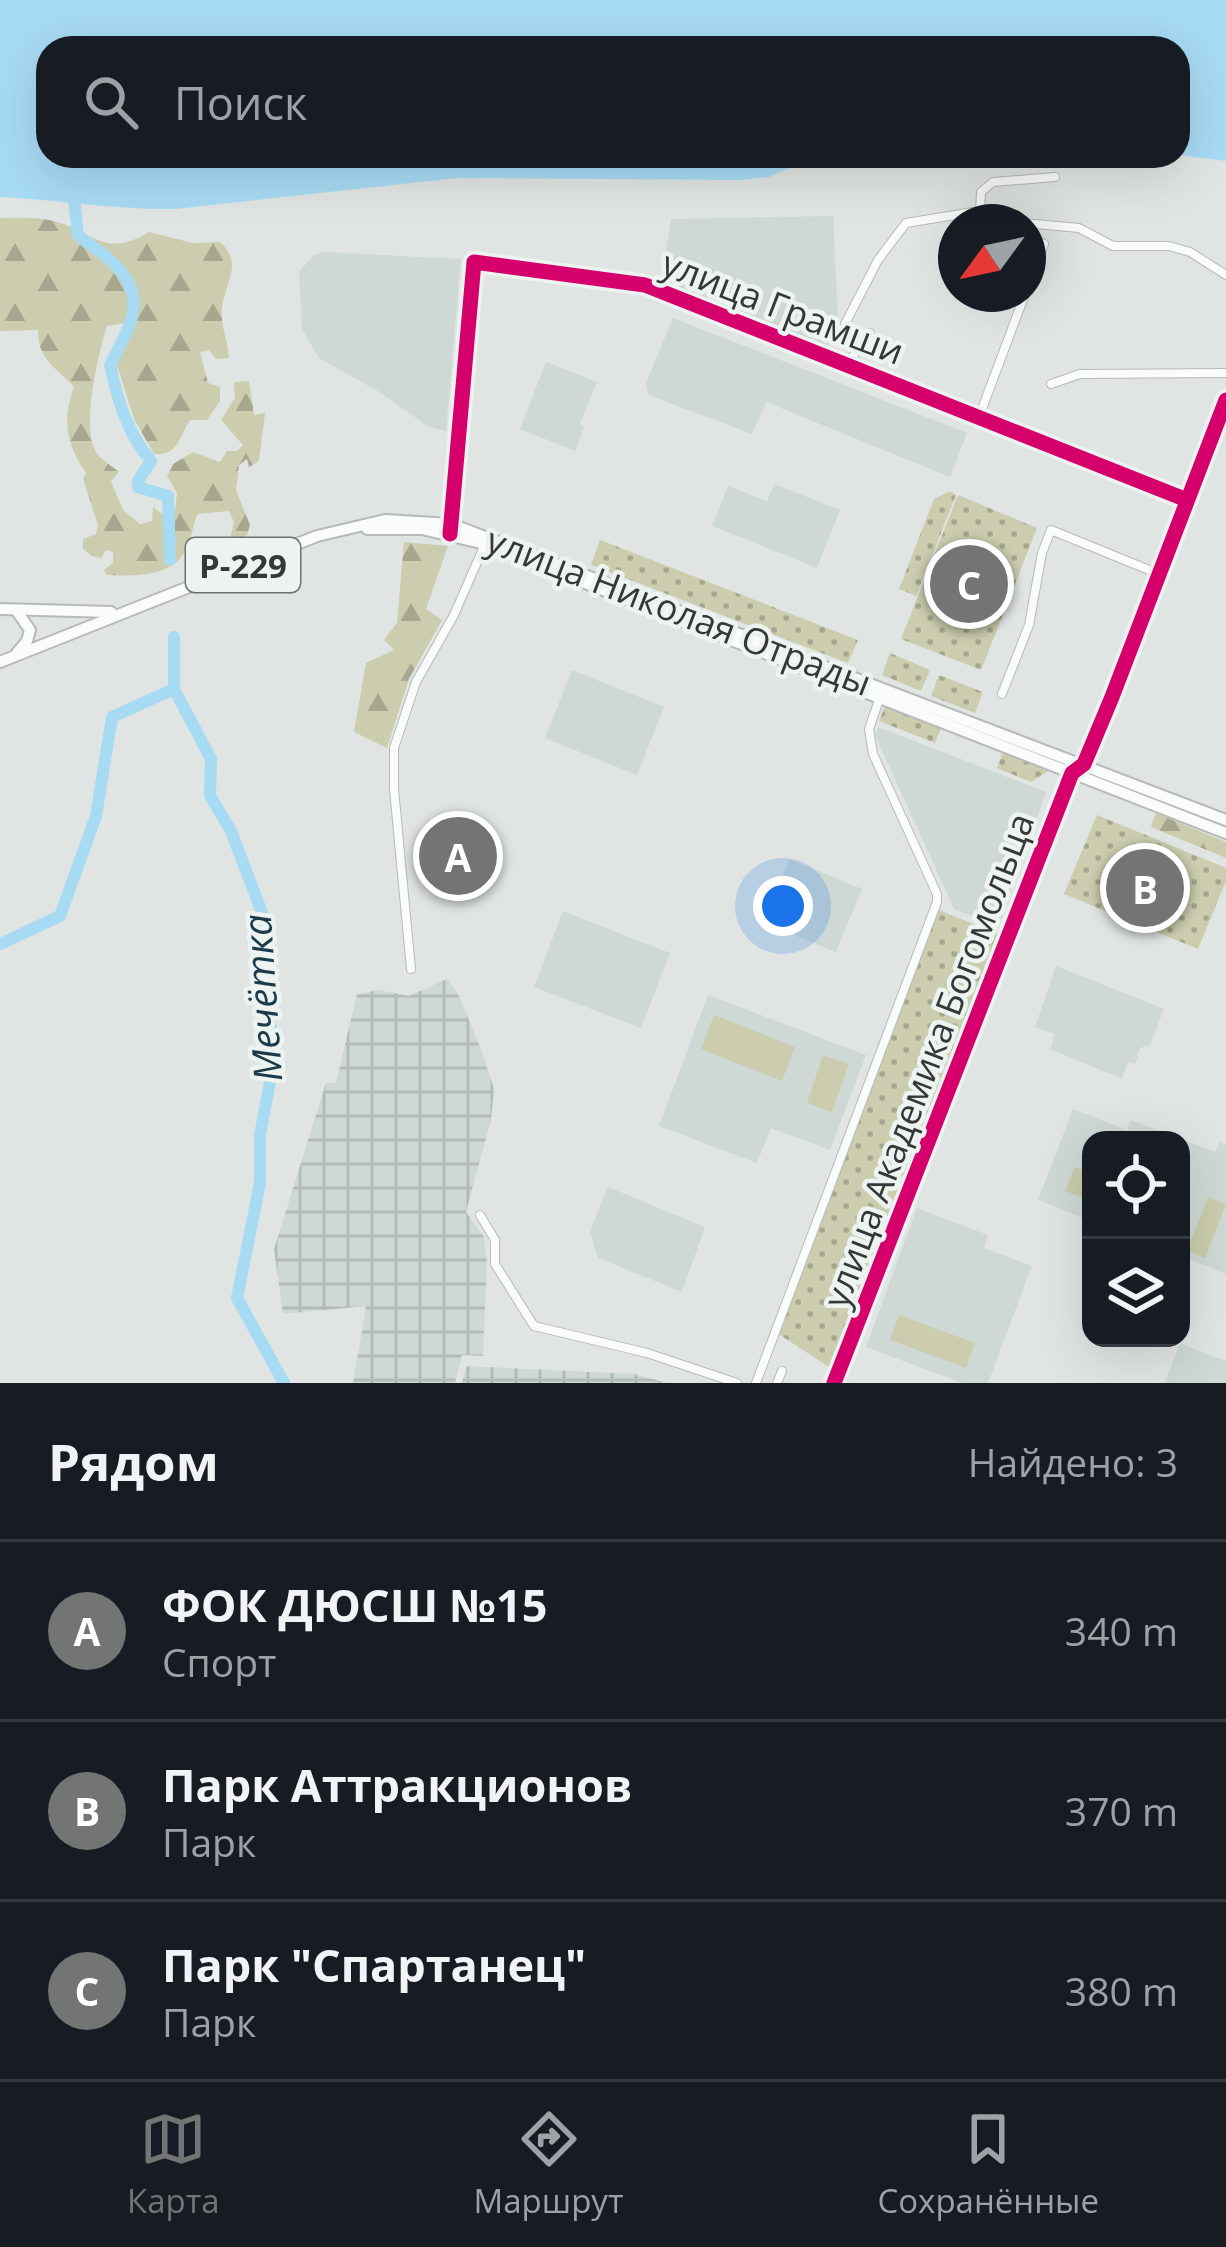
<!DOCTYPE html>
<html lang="ru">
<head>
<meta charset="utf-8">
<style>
	body { margin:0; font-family:"Open Sans",sans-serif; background:#20242c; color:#f1f3f6 }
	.controls { position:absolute; right:36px; bottom:36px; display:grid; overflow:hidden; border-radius:24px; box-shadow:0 12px 48px #0002 }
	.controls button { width:108px; height:108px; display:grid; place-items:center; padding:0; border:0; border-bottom:3px solid #363941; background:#171b24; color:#f1f3f6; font:60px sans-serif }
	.compass { position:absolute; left:938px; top:204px; width:108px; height:108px; border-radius:50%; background:#171b24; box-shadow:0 12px 48px #0002; rotate:237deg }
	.you { position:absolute; left:783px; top:906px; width:42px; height:42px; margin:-30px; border:9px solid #fff; border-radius:50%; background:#1a73e8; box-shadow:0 0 0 18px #1a73e833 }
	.badge { display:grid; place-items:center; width:78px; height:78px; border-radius:50%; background:#727573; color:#fff; font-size:39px; font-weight:700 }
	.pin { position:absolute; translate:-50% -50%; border:6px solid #fff; box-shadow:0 3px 12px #0006 }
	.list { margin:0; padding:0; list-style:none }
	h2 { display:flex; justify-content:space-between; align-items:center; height:156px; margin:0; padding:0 48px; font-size:51px }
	h2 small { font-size:39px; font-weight:400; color:#9ea1a6 }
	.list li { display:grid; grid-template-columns:78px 1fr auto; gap:36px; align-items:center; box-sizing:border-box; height:180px; padding:0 48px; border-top:3px solid #363941 }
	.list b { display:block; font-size:45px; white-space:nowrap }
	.list p { margin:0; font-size:39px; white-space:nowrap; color:#9ea1a6 }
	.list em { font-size:39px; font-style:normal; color:#9ea1a6 }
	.icon { flex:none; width:66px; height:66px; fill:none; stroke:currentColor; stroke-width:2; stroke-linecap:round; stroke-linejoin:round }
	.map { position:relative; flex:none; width:1226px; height:1383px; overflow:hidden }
	.search { position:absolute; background:#171b24; box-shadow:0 12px 48px #0002; left:36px; right:36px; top:36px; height:132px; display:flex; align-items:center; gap:30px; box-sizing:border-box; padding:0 42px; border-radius:36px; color:#9ea1a6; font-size:45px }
	.sheet { height:696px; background:#171b24 }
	nav { display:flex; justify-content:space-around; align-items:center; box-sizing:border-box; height:168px; border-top:3px solid #363941; background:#171b24; font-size:33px; color:#9ea1a6 }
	nav a { display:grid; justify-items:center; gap:6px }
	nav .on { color:#727573 }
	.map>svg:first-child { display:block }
</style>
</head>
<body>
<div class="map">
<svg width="1226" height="1383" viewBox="0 0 1226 1383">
	<defs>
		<pattern id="industrial-grid" width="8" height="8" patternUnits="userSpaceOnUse" patternTransform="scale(3)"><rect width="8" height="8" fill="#ced9d5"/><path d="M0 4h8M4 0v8" fill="none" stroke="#b2bbb7"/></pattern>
		<pattern id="green-dots" width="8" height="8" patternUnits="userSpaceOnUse" patternTransform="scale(3)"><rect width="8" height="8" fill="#cbcdae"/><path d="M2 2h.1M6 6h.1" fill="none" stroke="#a6a78e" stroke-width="1.8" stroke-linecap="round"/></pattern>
		<pattern id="forest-firs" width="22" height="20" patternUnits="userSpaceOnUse" patternTransform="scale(3)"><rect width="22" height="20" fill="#cbcdae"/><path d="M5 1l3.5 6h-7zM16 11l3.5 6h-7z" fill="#a6a78e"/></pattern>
	</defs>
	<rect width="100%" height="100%" fill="#e0e5e3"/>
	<!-- built -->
	<g fill="#ced9d5">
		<path d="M833,216L838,317L827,349L661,284L671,219Z"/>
		<path d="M324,252L461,259L446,431L429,427L381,393L319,358L302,329L299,272L314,255Z"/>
		<path d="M673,318L967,433L950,477L766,402L752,434L648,395L646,383Z"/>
		<path d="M546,362L597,382L580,424L584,427L575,451L520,429Z"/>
		<path d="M774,484L840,510L817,568L712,526L728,486L767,501Z"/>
		<path d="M572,670L664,707L637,775L545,738Z"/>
		<path d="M878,727L1046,792L998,927L954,909L875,735Z"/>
		<path d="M789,859L862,889L836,952L764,923Z"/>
		<path d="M563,911L670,953L641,1028L534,987Z"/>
		<path d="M1056,966L1164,1009L1150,1045L1140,1048L1135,1064L1128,1062L1122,1079L1050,1049L1055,1034L1035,1027Z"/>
		<path d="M708,995L866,1055L830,1150L771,1128L757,1163L659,1126Z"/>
		<path d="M1073,1109L1127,1130L1131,1120L1215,1152L1220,1142L1226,1145V1274L1181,1256V1140H1091V1221L1038,1200Z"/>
		<path d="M608,1187L705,1227L682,1292L598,1258L590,1231Z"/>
		<path d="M917,1208L988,1235L984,1248L1032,1266L988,1383H962L866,1347Z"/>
		<path d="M1180,1343L1226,1361V1383H1165Z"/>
	</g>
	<!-- industrial -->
	<g fill="url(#industrial-grid)">
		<path d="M447,979L458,994L481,1049L494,1089L491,1120L466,1212L484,1237L487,1264L483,1356L462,1355L455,1383H353L366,1306L283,1314L274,1249L326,1083H336L357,994L379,990L409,996Z"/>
		<path d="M466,1366L635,1374L667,1383H462Z"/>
	</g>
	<!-- green -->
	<g fill="url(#green-dots)">
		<path d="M950,491L956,495L916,596L899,589L934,499Z"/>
		<path d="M958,495L1037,528L981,670L901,639Z"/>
		<path d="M600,540L858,640L848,663L591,565Z"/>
		<path d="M890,653L930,670L921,691L882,675Z"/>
		<path d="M939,675L983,692L975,713L931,696Z"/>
		<path d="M885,706L941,728L935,743L879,721Z"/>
		<path d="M1003,752L1050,770L1031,782L997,768Z"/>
		<path d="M1097,815L1226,868V881L1198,949L1064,894Z"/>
		<path d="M939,910L998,934L829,1367L777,1333Z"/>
	</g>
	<!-- forest -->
	<g fill="url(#forest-firs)">
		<path d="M0,218C16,218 33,217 49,220C92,228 102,261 149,232L193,243L220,242C244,264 225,282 222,308C220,325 228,341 229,358L216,359L209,350L200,352L208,383L220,387V401L207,420H190C179,438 178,456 154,454L134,419L116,362L132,333L124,323L107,326C98,354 81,427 96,452C101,460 112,466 119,472L111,481L123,510L140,524L152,521L153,507L163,515L175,511L177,493L167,476L173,464L193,452L220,462L227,451H237L243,445L221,420L235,398L234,382L249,381L254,415L265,413L259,461L249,467L247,459L239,465L236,490L250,525L247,535L228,546L234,522L229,511L198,514C191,526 193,539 186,550C171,578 133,576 107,575L104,570L113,563V552L106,550L101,558L91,556L83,548V539L96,534L98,525L83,479L86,473C66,444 62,420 74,387C56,367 37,359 38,330L0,331Z"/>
		<path d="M404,542L448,546L426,609L442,620L409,679L387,748L354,732L366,663L394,650L384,640L397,623Z"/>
		<path d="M1156,813L1226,842V858L1151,827Z"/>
	</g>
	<!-- pitch -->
	<g fill="#cbcdae">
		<path d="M948,554L965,561L951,595L933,588Z"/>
		<path d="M989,570L1006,578L993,611L975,604Z"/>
		<path d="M714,1015L795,1047L782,1081L701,1049Z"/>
		<path d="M823,1055L849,1064L832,1112L807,1103Z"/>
		<path d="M1075,1167L1091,1173V1201L1065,1191Z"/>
		<path d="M1208,1197L1226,1204L1205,1258L1187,1251Z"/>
		<path d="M899,1315L975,1343L966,1368L890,1340Z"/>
	</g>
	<!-- water -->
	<path fill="#a7daf3" d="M0,0H1226V161L1178,155V48H48V156H817L769,177L740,180L457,178L175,209C116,210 59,200 0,197Z"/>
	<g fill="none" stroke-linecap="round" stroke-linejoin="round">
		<!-- river -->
		<g stroke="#a7daf3" stroke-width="12">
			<path d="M73,190L78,235C90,246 106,254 116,266C150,301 127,330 110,365C118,401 127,433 151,461L138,481V487L168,496L170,560"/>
			<path d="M174,637V689L211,759L210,796L231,831L264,918L273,1066L260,1135V1183L237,1298L284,1383"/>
			<path d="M0,944L60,916L96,816L112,717L174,689"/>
		</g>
		<defs>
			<g id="minor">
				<path d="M980,211L982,216L992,220L1079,228L1113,246H1169L1190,252L1226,275"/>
				<path d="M980,211L981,192L993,182L1055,177"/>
				<path d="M1028,237L1044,244L1028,286"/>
				<path d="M845,324L878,260L906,223L980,211"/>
				<path d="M848,363L870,333"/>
				<path d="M1051,384L1080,374L1226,373"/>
				<path d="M979,417L1025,294"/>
				<path d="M450,527L474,262L645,285L1187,500"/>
				<path d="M1002,694L1029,625L1042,553L1051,530L1159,574"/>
				<path d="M411,969L394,789V748L416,682L454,615L485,544"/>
				<path d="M480,1215L495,1240V1264L534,1326L647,1353L737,1383"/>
				<path d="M756,1383L937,902V894L873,754L869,729L879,700"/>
				<path d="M777,1383L782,1371"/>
				<path d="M834,1383L1072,773L1084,764L1112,697L1226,400"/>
			</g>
			<g id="major">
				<path d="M367,529H422L485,544L1226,833"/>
				<path d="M0,609L111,612"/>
				<path d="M16,610L30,630L27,641L17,653"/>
				<path d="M0,662L317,536L385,520L451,524L1226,820"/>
			</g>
		</defs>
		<!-- minor casing -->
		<use href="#minor" stroke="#b6bab8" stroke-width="10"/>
		<!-- major casing -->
		<use href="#major" stroke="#b6bab8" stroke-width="14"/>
		<!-- minor -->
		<use href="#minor" stroke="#fafbfb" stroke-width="8"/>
		<!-- major -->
		<use href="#major" stroke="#fafbfb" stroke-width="10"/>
		<defs>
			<g id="cycleway">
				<path d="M450,534L474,262L645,285L1187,500"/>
				<path d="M834,1383L1072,773L1084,764L1112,697L1226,400"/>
			</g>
		</defs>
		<!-- cycleway casing -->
		<use href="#cycleway" stroke="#ecf3f0" stroke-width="22"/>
		<!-- cycleway -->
		<use href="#cycleway" stroke="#d6006c" stroke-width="15"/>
	</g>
	<g text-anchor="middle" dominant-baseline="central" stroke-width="9" stroke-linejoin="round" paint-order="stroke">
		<!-- shield labels -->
		<rect fill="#ecf3f0" stroke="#6d706e" stroke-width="3" x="186" y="538" width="114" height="54" rx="9"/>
		<g font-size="33" font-weight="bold" fill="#363837">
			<text x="243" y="565">Р-229</text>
		</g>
		<!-- street labels -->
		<g font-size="36" fill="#363837" stroke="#ecf3f0">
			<text transform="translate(783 307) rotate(21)">улица Грамши</text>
			<text transform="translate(679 611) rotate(21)">улица Николая Отрады</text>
			<text transform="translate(928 1060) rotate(-69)">улица Академика Богомольца</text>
		</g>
		<!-- water labels -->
		<g font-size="39" font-style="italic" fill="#1b3b4a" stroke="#ecf3f0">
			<text transform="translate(261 998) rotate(-94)">Мечётка</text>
		</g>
	</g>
</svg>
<div class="controls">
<button><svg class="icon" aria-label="locate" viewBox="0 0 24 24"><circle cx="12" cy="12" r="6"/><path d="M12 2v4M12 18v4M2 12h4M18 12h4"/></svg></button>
<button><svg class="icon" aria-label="layers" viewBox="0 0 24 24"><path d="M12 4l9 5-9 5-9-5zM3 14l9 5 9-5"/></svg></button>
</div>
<svg class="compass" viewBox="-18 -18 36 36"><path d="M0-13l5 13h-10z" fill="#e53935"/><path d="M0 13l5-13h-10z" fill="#9ea1a6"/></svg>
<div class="you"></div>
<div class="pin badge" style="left:458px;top:856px">A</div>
<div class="pin badge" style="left:1145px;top:888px">B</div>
<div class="pin badge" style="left:969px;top:584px">C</div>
<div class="search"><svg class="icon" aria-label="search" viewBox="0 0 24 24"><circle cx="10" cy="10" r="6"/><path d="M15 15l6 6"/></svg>Поиск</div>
</div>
<section class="sheet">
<h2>Рядом<small>Найдено: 3</small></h2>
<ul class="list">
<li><span class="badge">A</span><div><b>ФОК ДЮСШ №15</b><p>Спорт</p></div><em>340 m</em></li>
<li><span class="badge">B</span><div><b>Парк Аттракционов</b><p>Парк</p></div><em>370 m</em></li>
<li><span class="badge">C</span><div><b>Парк &quot;Спартанец&quot;</b><p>Парк</p></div><em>380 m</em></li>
</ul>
</section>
<nav>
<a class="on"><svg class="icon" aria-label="map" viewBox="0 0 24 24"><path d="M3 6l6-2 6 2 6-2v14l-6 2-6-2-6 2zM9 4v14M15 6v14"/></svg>Карта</a>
<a><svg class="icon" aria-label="directions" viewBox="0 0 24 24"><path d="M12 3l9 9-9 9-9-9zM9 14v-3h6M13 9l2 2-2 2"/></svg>Маршрут</a>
<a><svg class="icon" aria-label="saved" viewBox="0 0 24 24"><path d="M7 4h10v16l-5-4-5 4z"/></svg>Сохранённые</a>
</nav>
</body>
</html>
